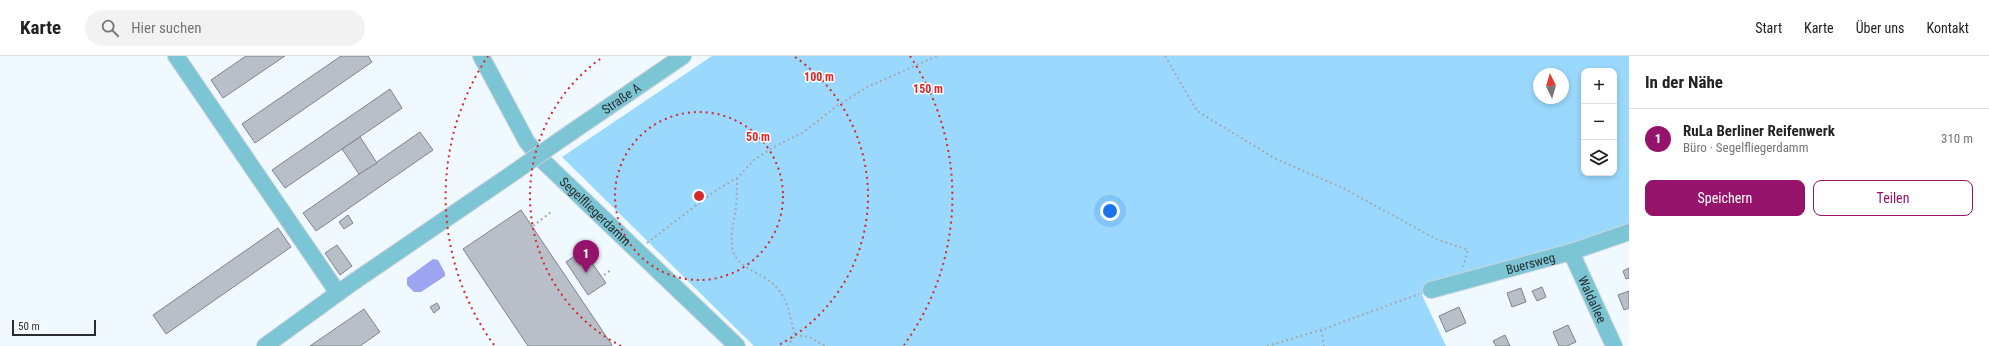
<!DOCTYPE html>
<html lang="de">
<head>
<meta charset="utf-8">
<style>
	body { margin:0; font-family:"Roboto Condensed",sans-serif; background:#f2f2f2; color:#222 }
	.controls { position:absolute; right:12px; top:12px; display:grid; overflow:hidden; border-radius:8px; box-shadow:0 2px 6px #0003 }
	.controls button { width:36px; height:36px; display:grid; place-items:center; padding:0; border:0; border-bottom:1px solid #e0e0e0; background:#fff; color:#222; font:20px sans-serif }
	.compass { position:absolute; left:1533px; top:12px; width:36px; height:36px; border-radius:50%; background:#fff; box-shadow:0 2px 6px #0003; rotate:355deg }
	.scale { position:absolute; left:12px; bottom:10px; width:84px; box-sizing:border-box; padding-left:4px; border:2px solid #292d30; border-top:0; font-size:11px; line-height:14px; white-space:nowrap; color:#292d30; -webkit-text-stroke:3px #fff; paint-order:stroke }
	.you { position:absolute; left:1110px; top:155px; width:14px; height:14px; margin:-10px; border:3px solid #fff; border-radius:50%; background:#1a73e8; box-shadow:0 0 0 6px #1a73e833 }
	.badge { display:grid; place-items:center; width:26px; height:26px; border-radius:50%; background:#96136b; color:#fff; font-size:13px; font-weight:700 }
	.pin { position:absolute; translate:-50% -33px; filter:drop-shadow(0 1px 2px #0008) }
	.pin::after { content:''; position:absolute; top:21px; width:14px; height:12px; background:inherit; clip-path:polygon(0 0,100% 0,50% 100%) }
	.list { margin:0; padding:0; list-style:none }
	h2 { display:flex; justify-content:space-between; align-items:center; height:52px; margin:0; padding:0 16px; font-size:17px }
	h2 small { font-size:13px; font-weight:400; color:#767676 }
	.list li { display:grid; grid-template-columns:26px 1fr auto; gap:12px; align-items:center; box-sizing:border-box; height:60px; padding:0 16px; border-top:1px solid #e0e0e0 }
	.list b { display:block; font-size:15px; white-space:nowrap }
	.list p { margin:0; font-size:13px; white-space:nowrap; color:#767676 }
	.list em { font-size:13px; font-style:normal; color:#767676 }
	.actions { display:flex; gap:8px; padding:12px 16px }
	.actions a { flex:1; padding:9px 0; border:1px solid #96136b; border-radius:8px; text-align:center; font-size:14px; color:#96136b }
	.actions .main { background:#96136b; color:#fff }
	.icon { flex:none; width:22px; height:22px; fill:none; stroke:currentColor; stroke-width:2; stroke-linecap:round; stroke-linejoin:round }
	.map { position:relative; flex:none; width:1629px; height:290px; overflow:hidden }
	header { display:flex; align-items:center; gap:24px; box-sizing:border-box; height:56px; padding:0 20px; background:#fff; border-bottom:1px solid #e0e0e0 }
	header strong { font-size:19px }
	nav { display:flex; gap:22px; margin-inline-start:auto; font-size:14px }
	.search { width:280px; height:36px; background:#f2f2f2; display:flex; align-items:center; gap:10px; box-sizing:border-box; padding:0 14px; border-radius:22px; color:#767676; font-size:15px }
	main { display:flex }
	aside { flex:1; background:#fff }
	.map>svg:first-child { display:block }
</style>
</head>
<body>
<header>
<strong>Karte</strong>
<div class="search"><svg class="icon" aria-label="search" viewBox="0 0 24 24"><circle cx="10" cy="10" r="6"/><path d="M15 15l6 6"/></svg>Hier suchen</div>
<nav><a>Start</a><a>Karte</a><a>Über uns</a><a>Kontakt</a></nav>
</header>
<main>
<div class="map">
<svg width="1629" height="290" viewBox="0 0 1629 290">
	<rect width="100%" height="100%" fill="#f0f9ff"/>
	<!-- green -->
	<path fill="#9ad9fd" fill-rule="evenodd" d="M712,0H1629V172L1437,226L1422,239L1446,290H754L562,101ZM1584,15H1614V117H1584ZM1539,18H1563V42H1539Z"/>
	<!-- water -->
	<path fill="#9da4f1" d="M433,203L438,204L445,217V220L421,236H414L407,229V222Z"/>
	<!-- building -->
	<g fill="#b8bfc8" stroke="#7d848d">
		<path d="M246,0H285L223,42L211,24Z"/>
		<path d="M341,0H368L372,6L255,87L242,68Z"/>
		<path d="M390,33L402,52L285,132L272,114Z"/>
		<path d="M420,76L433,94L316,175L303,157Z"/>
		<path d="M360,81L377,107L359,118L342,93Z"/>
		<path d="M521,154L612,289L610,290H528L463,193Z"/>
		<path d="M348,159L353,167L344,173L339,166Z"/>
		<path d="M278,172L291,191L166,278L153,259Z"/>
		<path d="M337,189L352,210L340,219L325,197Z"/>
		<path d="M583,194L606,227L588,239L566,206Z"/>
		<path d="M1629,212V222L1626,223L1623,215Z"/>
		<path d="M1542,231L1546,241L1537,245L1532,235Z"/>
		<path d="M1521,232L1526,246L1512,251L1507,237Z"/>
		<path d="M1629,235V252L1624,254L1618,239Z"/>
		<path d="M437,247L440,252L434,257L430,251Z"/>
		<path d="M1459,251L1466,267L1446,276L1439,260Z"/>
		<path d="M364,253L380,276L360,290H310Z"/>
		<path d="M1568,269L1576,286L1567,290H1559L1553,276Z"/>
		<path d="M1505,279L1510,290H1496L1493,285Z"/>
	</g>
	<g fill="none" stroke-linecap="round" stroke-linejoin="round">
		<defs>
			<g id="minor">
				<path d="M176,0L338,237"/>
				<path id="s1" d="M481,0L527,86L542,104L737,290"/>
				<path id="s2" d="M560,84L683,0"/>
				<path id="s3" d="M1571,196L1614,290"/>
				<path id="s4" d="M1431,234L1571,196L1629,176"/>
				<path d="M265,290L352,227L516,115"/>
			</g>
		</defs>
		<!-- minor casing -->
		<use href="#minor" stroke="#ccd4da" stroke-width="18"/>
		<!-- path -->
		<g stroke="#a2aaae" stroke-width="2" stroke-dasharray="2 3" stroke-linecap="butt">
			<path d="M1165,0L1197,55L1274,102L1343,132L1436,183L1468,194L1463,211"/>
			<path d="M737,122C737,131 737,140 736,150C735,164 728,183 734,198C741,213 761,217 772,227C789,241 789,260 795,279L788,290"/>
			<path d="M533,170L551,156"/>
			<path d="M647,187L715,135L737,122L754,104L774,91L802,77L837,50L867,31L937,0"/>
			<path d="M604,219L611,214"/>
			<path d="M1321,274L1324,290"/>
			<path d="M795,279L809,281L825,290"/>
			<path d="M1267,290L1321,274L1419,238"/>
		</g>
		<!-- minor -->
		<use href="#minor" stroke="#7bc5d4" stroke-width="16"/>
		<defs>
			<path id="minor-bridge" d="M516,115L560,84"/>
		</defs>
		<!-- minor-bridge casing -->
		<use href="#minor-bridge" stroke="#ccd4da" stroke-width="18" stroke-linecap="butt"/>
		<!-- minor-bridge -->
		<use href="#minor-bridge" stroke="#7bc5d4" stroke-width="16"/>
	</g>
	<!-- distance rings -->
	<g fill="none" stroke="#d62828" stroke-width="2" stroke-dasharray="2 4">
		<circle cx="699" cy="140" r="84"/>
		<path d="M621 290A169 169 0 0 1 603 1M795 1A169 169 0 0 1 777 290"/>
		<path d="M494 289A253 253 0 0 1 488 0M910 0A253 253 0 0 1 904 289"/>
	</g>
	<g text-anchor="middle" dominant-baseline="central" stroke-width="3" stroke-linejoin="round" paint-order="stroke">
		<!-- street labels -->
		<g font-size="13" fill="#292d30" stroke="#fff">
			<text stroke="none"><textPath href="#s2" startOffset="74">Straße A</textPath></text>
			<text stroke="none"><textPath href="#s1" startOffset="195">Segelfliegerdamm</textPath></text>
			<text stroke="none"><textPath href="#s4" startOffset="103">Buersweg</textPath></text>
			<text stroke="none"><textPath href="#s3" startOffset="52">Waldallee</textPath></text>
		</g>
	</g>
	<circle cx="699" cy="140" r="6" fill="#d62828" stroke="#fff" stroke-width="2"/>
	<g font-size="12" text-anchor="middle" font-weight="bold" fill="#d62828" stroke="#fff" stroke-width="3" stroke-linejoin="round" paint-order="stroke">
		<text x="819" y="25">100 m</text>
		<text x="928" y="37">150 m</text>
		<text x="758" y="85">50 m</text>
	</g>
</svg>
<div class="controls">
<button>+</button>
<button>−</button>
<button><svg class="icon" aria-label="layers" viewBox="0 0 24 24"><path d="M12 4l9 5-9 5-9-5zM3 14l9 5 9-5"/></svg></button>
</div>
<svg class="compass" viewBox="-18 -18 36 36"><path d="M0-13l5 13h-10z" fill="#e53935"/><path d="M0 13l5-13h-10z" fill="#767676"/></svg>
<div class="scale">50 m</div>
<div class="you"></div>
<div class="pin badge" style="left:586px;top:217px">1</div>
</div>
<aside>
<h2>In der Nähe<small></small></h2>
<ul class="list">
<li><span class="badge">1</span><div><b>RuLa Berliner Reifenwerk</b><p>Büro · Segelfliegerdamm</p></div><em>310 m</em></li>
</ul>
<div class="actions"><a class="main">Speichern</a><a>Teilen</a></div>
</aside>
</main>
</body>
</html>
